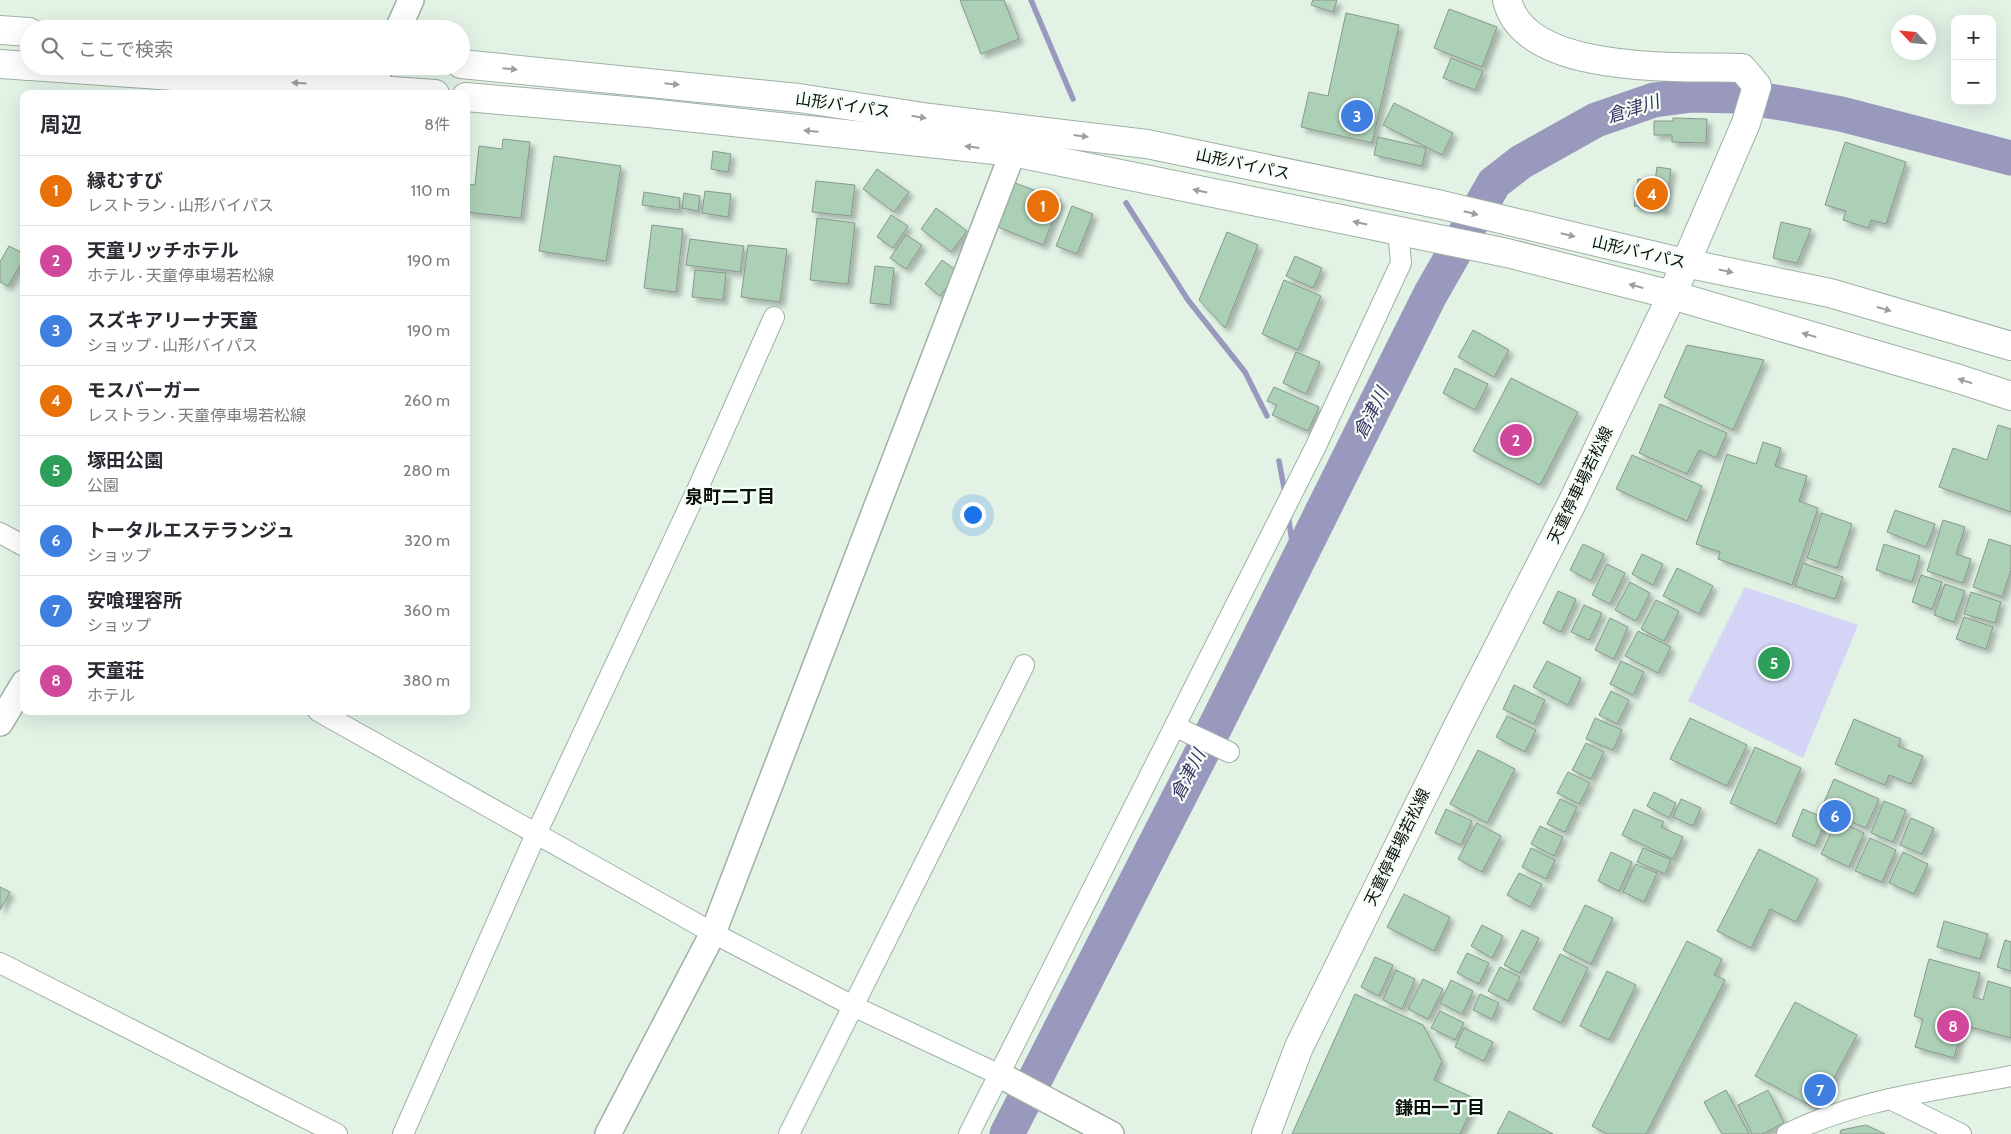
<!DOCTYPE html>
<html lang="ja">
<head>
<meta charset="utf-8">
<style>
	body { margin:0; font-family:Cabin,"Noto Sans JP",sans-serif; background:#f2f2f3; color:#2b2b33 }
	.controls { position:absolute; right:15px; top:15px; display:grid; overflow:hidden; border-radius:10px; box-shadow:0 5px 20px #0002 }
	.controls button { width:45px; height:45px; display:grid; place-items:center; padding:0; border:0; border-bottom:1px solid #e1e1e2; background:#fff; color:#2b2b33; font:25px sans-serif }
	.compass { position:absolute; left:1891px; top:15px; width:45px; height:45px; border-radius:50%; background:#fff; box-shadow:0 5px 20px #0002; rotate:296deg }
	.you { position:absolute; left:972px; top:514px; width:18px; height:18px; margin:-12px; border:4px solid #fff; border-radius:50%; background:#1a73e8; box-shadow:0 0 0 8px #1a73e833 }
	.badge { display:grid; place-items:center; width:32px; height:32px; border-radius:50%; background:#7c3aed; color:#fff; font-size:16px; font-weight:700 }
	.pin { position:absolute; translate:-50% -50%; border:2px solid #fff; box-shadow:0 1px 5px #0006 }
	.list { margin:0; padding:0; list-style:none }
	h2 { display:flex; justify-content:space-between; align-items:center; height:65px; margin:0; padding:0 20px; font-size:21px }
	h2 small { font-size:16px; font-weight:400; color:#7c7c81 }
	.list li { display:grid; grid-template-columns:32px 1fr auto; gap:15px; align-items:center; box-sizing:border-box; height:70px; padding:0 20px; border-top:1px solid #e1e1e2 }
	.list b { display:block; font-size:19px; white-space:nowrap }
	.list p { margin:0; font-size:16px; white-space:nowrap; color:#7c7c81 }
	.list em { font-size:16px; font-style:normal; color:#7c7c81 }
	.icon { flex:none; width:28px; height:28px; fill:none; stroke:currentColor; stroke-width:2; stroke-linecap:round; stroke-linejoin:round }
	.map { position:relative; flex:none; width:2011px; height:1134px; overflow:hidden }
	.search { position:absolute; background:#fff; box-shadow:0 5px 20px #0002; left:20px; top:20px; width:450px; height:55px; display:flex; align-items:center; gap:12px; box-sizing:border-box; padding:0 18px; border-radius:28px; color:#7c7c81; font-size:19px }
	.panel { position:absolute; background:#fff; box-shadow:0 5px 20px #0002; left:20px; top:90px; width:450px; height:625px; border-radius:10px }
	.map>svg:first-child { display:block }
</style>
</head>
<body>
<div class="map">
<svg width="2011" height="1134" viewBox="0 0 2011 1134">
	<defs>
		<filter id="shadow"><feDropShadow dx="4.5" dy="4.5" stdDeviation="2.5" flood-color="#0004"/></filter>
	</defs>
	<rect width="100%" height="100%" fill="#e2f3e6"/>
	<!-- green -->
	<path fill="#d4d4f7" d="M1745,587L1858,625L1803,758L1688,701Z"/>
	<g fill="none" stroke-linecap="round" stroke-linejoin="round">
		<!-- stream -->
		<g stroke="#9998bd" stroke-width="5.5">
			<path d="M1031,0L1073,99"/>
			<path d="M1126,203L1188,300L1245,372L1267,416"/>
			<path d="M1279,461L1285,493"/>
			<path d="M1288,514L1295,563"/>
		</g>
		<!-- river -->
		<path stroke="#9998bd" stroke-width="35" d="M1007,1134L1216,725L1430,295L1494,183L1521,162L1596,120L1654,100L1692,95L1736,96L1788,104L1841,114L2011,158"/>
	</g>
	<!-- building -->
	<g fill="#acd0b6" stroke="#87978c" filter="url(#shadow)">
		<path d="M960,0H1004L1019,39L981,54Z"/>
		<path d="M1313,0H1337L1333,12L1311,5Z"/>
		<path d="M1449,9L1497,27L1482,67L1434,48Z"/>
		<path d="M1346,13L1399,25L1372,143L1301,127L1309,92L1328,96Z"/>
		<path d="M1451,58L1483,71L1475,90L1443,78Z"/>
		<path d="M1394,103L1453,133L1442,155L1383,125Z"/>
		<path d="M1673,118L1707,119L1706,143L1672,142V135H1654V121H1673Z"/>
		<path d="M1378,137L1426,148L1422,166L1374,155Z"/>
		<path d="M503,139L530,142L521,218L466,212V184L475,185L479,146L502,149Z"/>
		<path d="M1845,142L1906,162L1886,224L1871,220L1868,228L1843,220L1846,211L1825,205Z"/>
		<path d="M713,151L731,154L728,172L711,169Z"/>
		<path d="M554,156L621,166L606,261L539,251Z"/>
		<path d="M1657,167L1671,169L1665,211L1634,206L1638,179L1655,181Z"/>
		<path d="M877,169L909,192L894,212L863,189Z"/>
		<path d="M816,181L855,185L851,216L812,212Z"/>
		<path d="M1015,183L1061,200L1043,245L998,227Z"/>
		<path d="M705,191L731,194L728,217L702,213Z"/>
		<path d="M644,192L680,198L679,210L642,205Z"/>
		<path d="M684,193L700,196L698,211L682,208Z"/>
		<path d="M1072,206L1093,214L1077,254L1056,246Z"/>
		<path d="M936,208L967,231L951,252L921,229Z"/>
		<path d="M891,215L908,226L893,248L877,237Z"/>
		<path d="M817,218L855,223L848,284L810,280Z"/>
		<path d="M1781,222L1811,229L1797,263L1773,258Z"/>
		<path d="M652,225L683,229L676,292L644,288Z"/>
		<path d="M1227,232L1258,245L1225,328L1199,300Z"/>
		<path d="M906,235L922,245L906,269L890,258Z"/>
		<path d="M690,239L744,246L740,272L686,265Z"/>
		<path d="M748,245L787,249L780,302L741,297Z"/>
		<path d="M9,246L24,254V258L8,286L0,282V262Z"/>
		<path d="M1295,256L1322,268L1313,288L1286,276Z"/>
		<path d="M942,260L958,272L940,296L925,284Z"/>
		<path d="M875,266L894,268L890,305L870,303Z"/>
		<path d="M695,270L726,273L723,300L692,297Z"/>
		<path d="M1284,280L1321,296L1298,350L1262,334Z"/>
		<path d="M1473,330L1509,350L1494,377L1458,357Z"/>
		<path d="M1687,345L1764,360L1733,430L1664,397Z"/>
		<path d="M1296,352L1320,362L1306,394L1283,383Z"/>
		<path d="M1455,368L1488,384L1475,410L1443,393Z"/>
		<path d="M1511,378L1578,412L1540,485L1473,451Z"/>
		<path d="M1274,387L1319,407L1308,431L1272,415L1277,405L1267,401Z"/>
		<path d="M1660,404L1727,433L1716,458L1699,450L1687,474L1639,453Z"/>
		<path d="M1998,425L2011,429V512L1939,487L1953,448L1987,460Z"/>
		<path d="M1763,442L1781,448L1775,466L1807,476L1799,501L1818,508L1792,585L1718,559L1720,552L1696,544L1727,454L1756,464Z"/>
		<path d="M1632,455L1702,486L1687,521L1616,489Z"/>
		<path d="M1895,510L1935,524L1926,547L1887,532Z"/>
		<path d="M1822,513L1852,524L1837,568L1807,558Z"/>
		<path d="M1943,520L1965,527L1956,554L1971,559L1963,583L1927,571Z"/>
		<path d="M1989,539L2011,546V570L2002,597L1973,587Z"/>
		<path d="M1583,544L1604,554L1591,581L1570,570Z"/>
		<path d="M1884,544L1920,556L1912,582L1876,570Z"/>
		<path d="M1642,554L1663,564L1653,585L1632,574Z"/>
		<path d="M1803,563L1843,577L1835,599L1795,586Z"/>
		<path d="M1607,564L1625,573L1610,604L1592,595Z"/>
		<path d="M1677,568L1713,586L1699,614L1663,596Z"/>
		<path d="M1921,575L1942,582L1932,609L1912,602Z"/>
		<path d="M1630,582L1650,593L1636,621L1615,610Z"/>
		<path d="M1945,584L1965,591L1954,622L1934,615Z"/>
		<path d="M1558,591L1576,599L1561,632L1543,623Z"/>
		<path d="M1971,592L2001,602L1995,623L1964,614Z"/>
		<path d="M1656,600L1679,611L1664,641L1641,629Z"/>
		<path d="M1584,605L1602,613L1589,640L1571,632Z"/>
		<path d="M1964,617L1993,627L1986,649L1956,639Z"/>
		<path d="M1610,618L1628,627L1614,659L1595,650Z"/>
		<path d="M1638,631L1671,647L1658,673L1625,656Z"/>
		<path d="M1547,661L1581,678L1568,705L1533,687Z"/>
		<path d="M1621,661L1644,672L1633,695L1610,684Z"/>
		<path d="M1514,685L1545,700L1534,724L1503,709Z"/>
		<path d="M1611,691L1629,700L1617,724L1599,715Z"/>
		<path d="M1507,716L1536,730L1525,752L1496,737Z"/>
		<path d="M1595,718L1622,730L1613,750L1586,739Z"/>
		<path d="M1690,718L1747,745L1727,786L1670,759Z"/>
		<path d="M1854,719L1901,739L1898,746L1923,756L1911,784L1889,775L1885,785L1835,764Z"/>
		<path d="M1586,743L1604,752L1591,779L1572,770Z"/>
		<path d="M1755,747L1801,768L1776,824L1730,803Z"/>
		<path d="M1478,750L1515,769L1487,823L1450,804Z"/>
		<path d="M1568,772L1590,783L1579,804L1557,793Z"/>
		<path d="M1834,779L1879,799L1866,828L1821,809Z"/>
		<path d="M1654,792L1676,803L1669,818L1647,806Z"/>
		<path d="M1560,799L1577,807L1565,832L1547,824Z"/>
		<path d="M1681,799L1701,808L1693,826L1673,817Z"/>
		<path d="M1884,801L1906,810L1893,842L1871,833Z"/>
		<path d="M1446,809L1472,821L1461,845L1435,833Z"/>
		<path d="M1634,809L1664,822L1661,827L1683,837L1673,859L1622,835Z"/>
		<path d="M1803,809L1827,819L1815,846L1792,836Z"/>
		<path d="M1911,818L1934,828L1922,854L1900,845Z"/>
		<path d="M1837,820L1864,833L1849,867L1821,854Z"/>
		<path d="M1477,823L1501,836L1482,872L1458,859Z"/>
		<path d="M1540,826L1563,837L1554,856L1531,844Z"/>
		<path d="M1870,838L1896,850L1882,882L1855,871Z"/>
		<path d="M1531,848L1555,860L1546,879L1522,867Z"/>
		<path d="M1643,848L1671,860L1665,874L1637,862Z"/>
		<path d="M1759,849L1818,879L1796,922L1770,909L1751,948L1717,931Z"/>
		<path d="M1611,852L1632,862L1619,891L1598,881Z"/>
		<path d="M1903,852L1928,864L1914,894L1889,883Z"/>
		<path d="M1636,864L1657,873L1644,902L1623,892Z"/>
		<path d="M1519,873L1542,884L1530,907L1507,895Z"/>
		<path d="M0,887L10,892L0,910Z"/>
		<path d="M1404,894L1450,917L1434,951L1387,927Z"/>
		<path d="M1585,905L1613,918L1591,964L1563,950Z"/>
		<path d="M1944,921L1988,934L1980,959L1937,947Z"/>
		<path d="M1482,925L1503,936L1492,958L1471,946Z"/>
		<path d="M1522,930L1539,938L1520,973L1504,965Z"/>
		<path d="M2005,940L2011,942V971L1997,967Z"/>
		<path d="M1687,941L1722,959L1714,975L1725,980L1646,1134H1607L1592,1126Z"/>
		<path d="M1467,953L1489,963L1479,984L1457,973Z"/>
		<path d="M1560,954L1588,968L1561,1023L1533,1009Z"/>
		<path d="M1375,957L1393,965L1379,996L1361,987Z"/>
		<path d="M1929,959L1980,973L1973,997L1983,1000L1988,981L2011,988V1038L1963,1025L1954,1058L1915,1047L1923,1019L1914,1016Z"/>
		<path d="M1500,967L1520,977L1508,1001L1488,991Z"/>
		<path d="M1396,970L1415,979L1402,1009L1383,1000Z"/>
		<path d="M1607,971L1636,985L1609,1040L1580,1026Z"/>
		<path d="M1423,979L1443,989L1428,1019L1408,1009Z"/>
		<path d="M1451,980L1473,991L1462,1014L1440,1003Z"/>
		<path d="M1355,994L1423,1025L1442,1061L1434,1080L1476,1099L1460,1134H1292Z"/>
		<path d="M1480,994L1499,1003L1492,1019L1473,1010Z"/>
		<path d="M1795,1002L1857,1035L1817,1109L1755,1076Z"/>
		<path d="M1440,1011L1464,1023L1455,1040L1431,1028Z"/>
		<path d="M1464,1028L1493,1042L1484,1061L1455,1047Z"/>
		<path d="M1726,1090L1749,1134H1722L1704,1102Z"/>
		<path d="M1768,1090L1784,1123L1762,1134H1752L1738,1105Z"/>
		<path d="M1509,1111L1553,1134H1497Z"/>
		<path d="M1866,1125L1885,1134H1840L1841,1130Z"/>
	</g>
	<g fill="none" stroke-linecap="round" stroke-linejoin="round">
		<defs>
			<g id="minor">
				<path d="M0,533L24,546"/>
				<path d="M318,711L713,933L853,1006L1000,1075"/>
				<path d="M1176,727L1229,752"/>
				<path d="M0,963L337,1134"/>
				<path d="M1890,1099L1961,1134"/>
				<path d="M403,1134L536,834L698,488L774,317"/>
				<path d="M789,1134L1024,665"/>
				<path d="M969,1134L1315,448L1401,263L1398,231"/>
				<path d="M1787,1134C1857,1099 1935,1091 2011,1076"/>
			</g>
			<g id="tertiary">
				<path d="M398,29L411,0"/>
				<path d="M364,94L371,88L381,66"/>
				<path d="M0,723L24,683"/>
				<path d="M1000,1075L1111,1134"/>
				<path d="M608,1134L713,933L1013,152"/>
			</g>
			<path id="secondary" d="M1266,1134L1299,1047L1458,726L1571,505L1672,295L1746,123L1757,86L1742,68C1682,66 1525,76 1507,0"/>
			<g id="trunk">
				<path d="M0,30L29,32"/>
				<path d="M0,64L29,66"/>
				<path d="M461,64L799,98L930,118L1147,144L1442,205L1685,263L1830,293L2011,346"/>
				<path d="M30,66L435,94"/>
				<path d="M466,97L649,113L1013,152L1507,253L1672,295L1959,379L2011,396"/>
			</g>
		</defs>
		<!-- minor casing -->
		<use href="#minor" stroke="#9fb0a4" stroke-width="22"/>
		<!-- tertiary casing -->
		<use href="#tertiary" stroke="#9fb0a4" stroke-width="28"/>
		<!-- secondary casing -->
		<use href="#secondary" stroke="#9fb0a4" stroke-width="30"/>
		<!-- trunk casing -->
		<use href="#trunk" stroke="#9fb0a4" stroke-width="30"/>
		<!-- minor -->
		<use href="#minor" stroke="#fff" stroke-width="20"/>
		<!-- tertiary -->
		<use href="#tertiary" stroke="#fff" stroke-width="25"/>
		<!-- secondary -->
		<use href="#secondary" stroke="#fff" stroke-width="28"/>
		<!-- trunk -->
		<use href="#trunk" stroke="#fff" stroke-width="28"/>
	</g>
	<!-- one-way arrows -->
	<defs><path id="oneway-solid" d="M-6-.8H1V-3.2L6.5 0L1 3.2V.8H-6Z" transform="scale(1.25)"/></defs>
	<g fill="#9d9f9e">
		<use href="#oneway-solid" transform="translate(510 69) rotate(5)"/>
		<use href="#oneway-solid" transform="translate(299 83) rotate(-176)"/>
		<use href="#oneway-solid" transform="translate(672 84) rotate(6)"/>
		<use href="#oneway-solid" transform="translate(919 117) rotate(9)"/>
		<use href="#oneway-solid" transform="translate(811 131) rotate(-175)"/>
		<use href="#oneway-solid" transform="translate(1081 136) rotate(7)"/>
		<use href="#oneway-solid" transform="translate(972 147) rotate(-173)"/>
		<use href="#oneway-solid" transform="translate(1200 191) rotate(-168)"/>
		<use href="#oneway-solid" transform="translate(1471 213) rotate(14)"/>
		<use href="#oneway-solid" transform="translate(1360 223) rotate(-168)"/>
		<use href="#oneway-solid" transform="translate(1568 235) rotate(13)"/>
		<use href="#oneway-solid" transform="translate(1726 271) rotate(12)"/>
		<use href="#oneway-solid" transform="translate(1636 286) rotate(-165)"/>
		<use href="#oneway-solid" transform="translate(1884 309) rotate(16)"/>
		<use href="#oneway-solid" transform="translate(1809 335) rotate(-164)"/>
		<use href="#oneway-solid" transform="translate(1965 381) rotate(-162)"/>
	</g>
	<g text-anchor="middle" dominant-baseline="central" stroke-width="4.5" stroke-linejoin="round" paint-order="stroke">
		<!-- street labels -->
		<g font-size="16" fill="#0a100c" stroke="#f4fef6">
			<text transform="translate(843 105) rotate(8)">山形バイパス</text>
			<text transform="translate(1243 164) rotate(12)">山形バイパス</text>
			<text transform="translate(1639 252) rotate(13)">山形バイパス</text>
			<text transform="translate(1580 485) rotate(-64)">天童停車場若松線</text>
			<text transform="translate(1397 847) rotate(-64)">天童停車場若松線</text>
		</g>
		<!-- water labels -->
		<g font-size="18" font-style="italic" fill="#363263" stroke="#f4fef6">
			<text transform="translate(1633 109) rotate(-17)">倉津川</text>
			<text transform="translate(1371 413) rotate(-63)">倉津川</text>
			<text transform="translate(1188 775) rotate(-63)">倉津川</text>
		</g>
		<!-- neighbourhood labels -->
		<g font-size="18" font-weight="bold" fill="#0a100c" stroke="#f4fef6">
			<text x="730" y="497">泉町二丁目</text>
			<text x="1440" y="1108">鎌田一丁目</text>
		</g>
	</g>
</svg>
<div class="controls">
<button>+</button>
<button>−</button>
</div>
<svg class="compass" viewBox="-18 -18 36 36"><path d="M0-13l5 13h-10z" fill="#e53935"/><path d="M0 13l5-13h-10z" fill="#7c7c81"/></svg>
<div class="you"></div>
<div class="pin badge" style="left:1043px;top:206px;background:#e8710a">1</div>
<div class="pin badge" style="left:1516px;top:440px;background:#d1479c">2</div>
<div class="pin badge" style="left:1357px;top:116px;background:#3f7fe0">3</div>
<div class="pin badge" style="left:1652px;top:194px;background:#e8710a">4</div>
<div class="pin badge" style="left:1774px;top:663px;background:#2e9e5b">5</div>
<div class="pin badge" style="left:1835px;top:816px;background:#3f7fe0">6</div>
<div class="pin badge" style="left:1820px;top:1090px;background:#3f7fe0">7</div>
<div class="pin badge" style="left:1953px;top:1026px;background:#d1479c">8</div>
<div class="search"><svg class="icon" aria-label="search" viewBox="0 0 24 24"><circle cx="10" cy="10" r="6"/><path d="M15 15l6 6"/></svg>ここで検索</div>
<section class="panel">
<h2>周辺<small>8件</small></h2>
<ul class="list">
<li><span class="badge" style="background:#e8710a">1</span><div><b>縁むすび</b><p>レストラン · 山形バイパス</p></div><em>110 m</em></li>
<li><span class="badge" style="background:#d1479c">2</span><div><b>天童リッチホテル</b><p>ホテル · 天童停車場若松線</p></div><em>190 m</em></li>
<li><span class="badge" style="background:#3f7fe0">3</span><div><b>スズキアリーナ天童</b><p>ショップ · 山形バイパス</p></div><em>190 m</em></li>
<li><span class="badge" style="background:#e8710a">4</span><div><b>モスバーガー</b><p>レストラン · 天童停車場若松線</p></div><em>260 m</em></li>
<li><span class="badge" style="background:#2e9e5b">5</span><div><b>塚田公園</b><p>公園</p></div><em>280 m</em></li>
<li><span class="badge" style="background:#3f7fe0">6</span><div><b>トータルエステランジュ</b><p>ショップ</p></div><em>320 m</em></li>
<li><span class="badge" style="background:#3f7fe0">7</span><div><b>安喰理容所</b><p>ショップ</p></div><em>360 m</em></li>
<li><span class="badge" style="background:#d1479c">8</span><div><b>天童荘</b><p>ホテル</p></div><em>380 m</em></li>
</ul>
</section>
</div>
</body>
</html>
